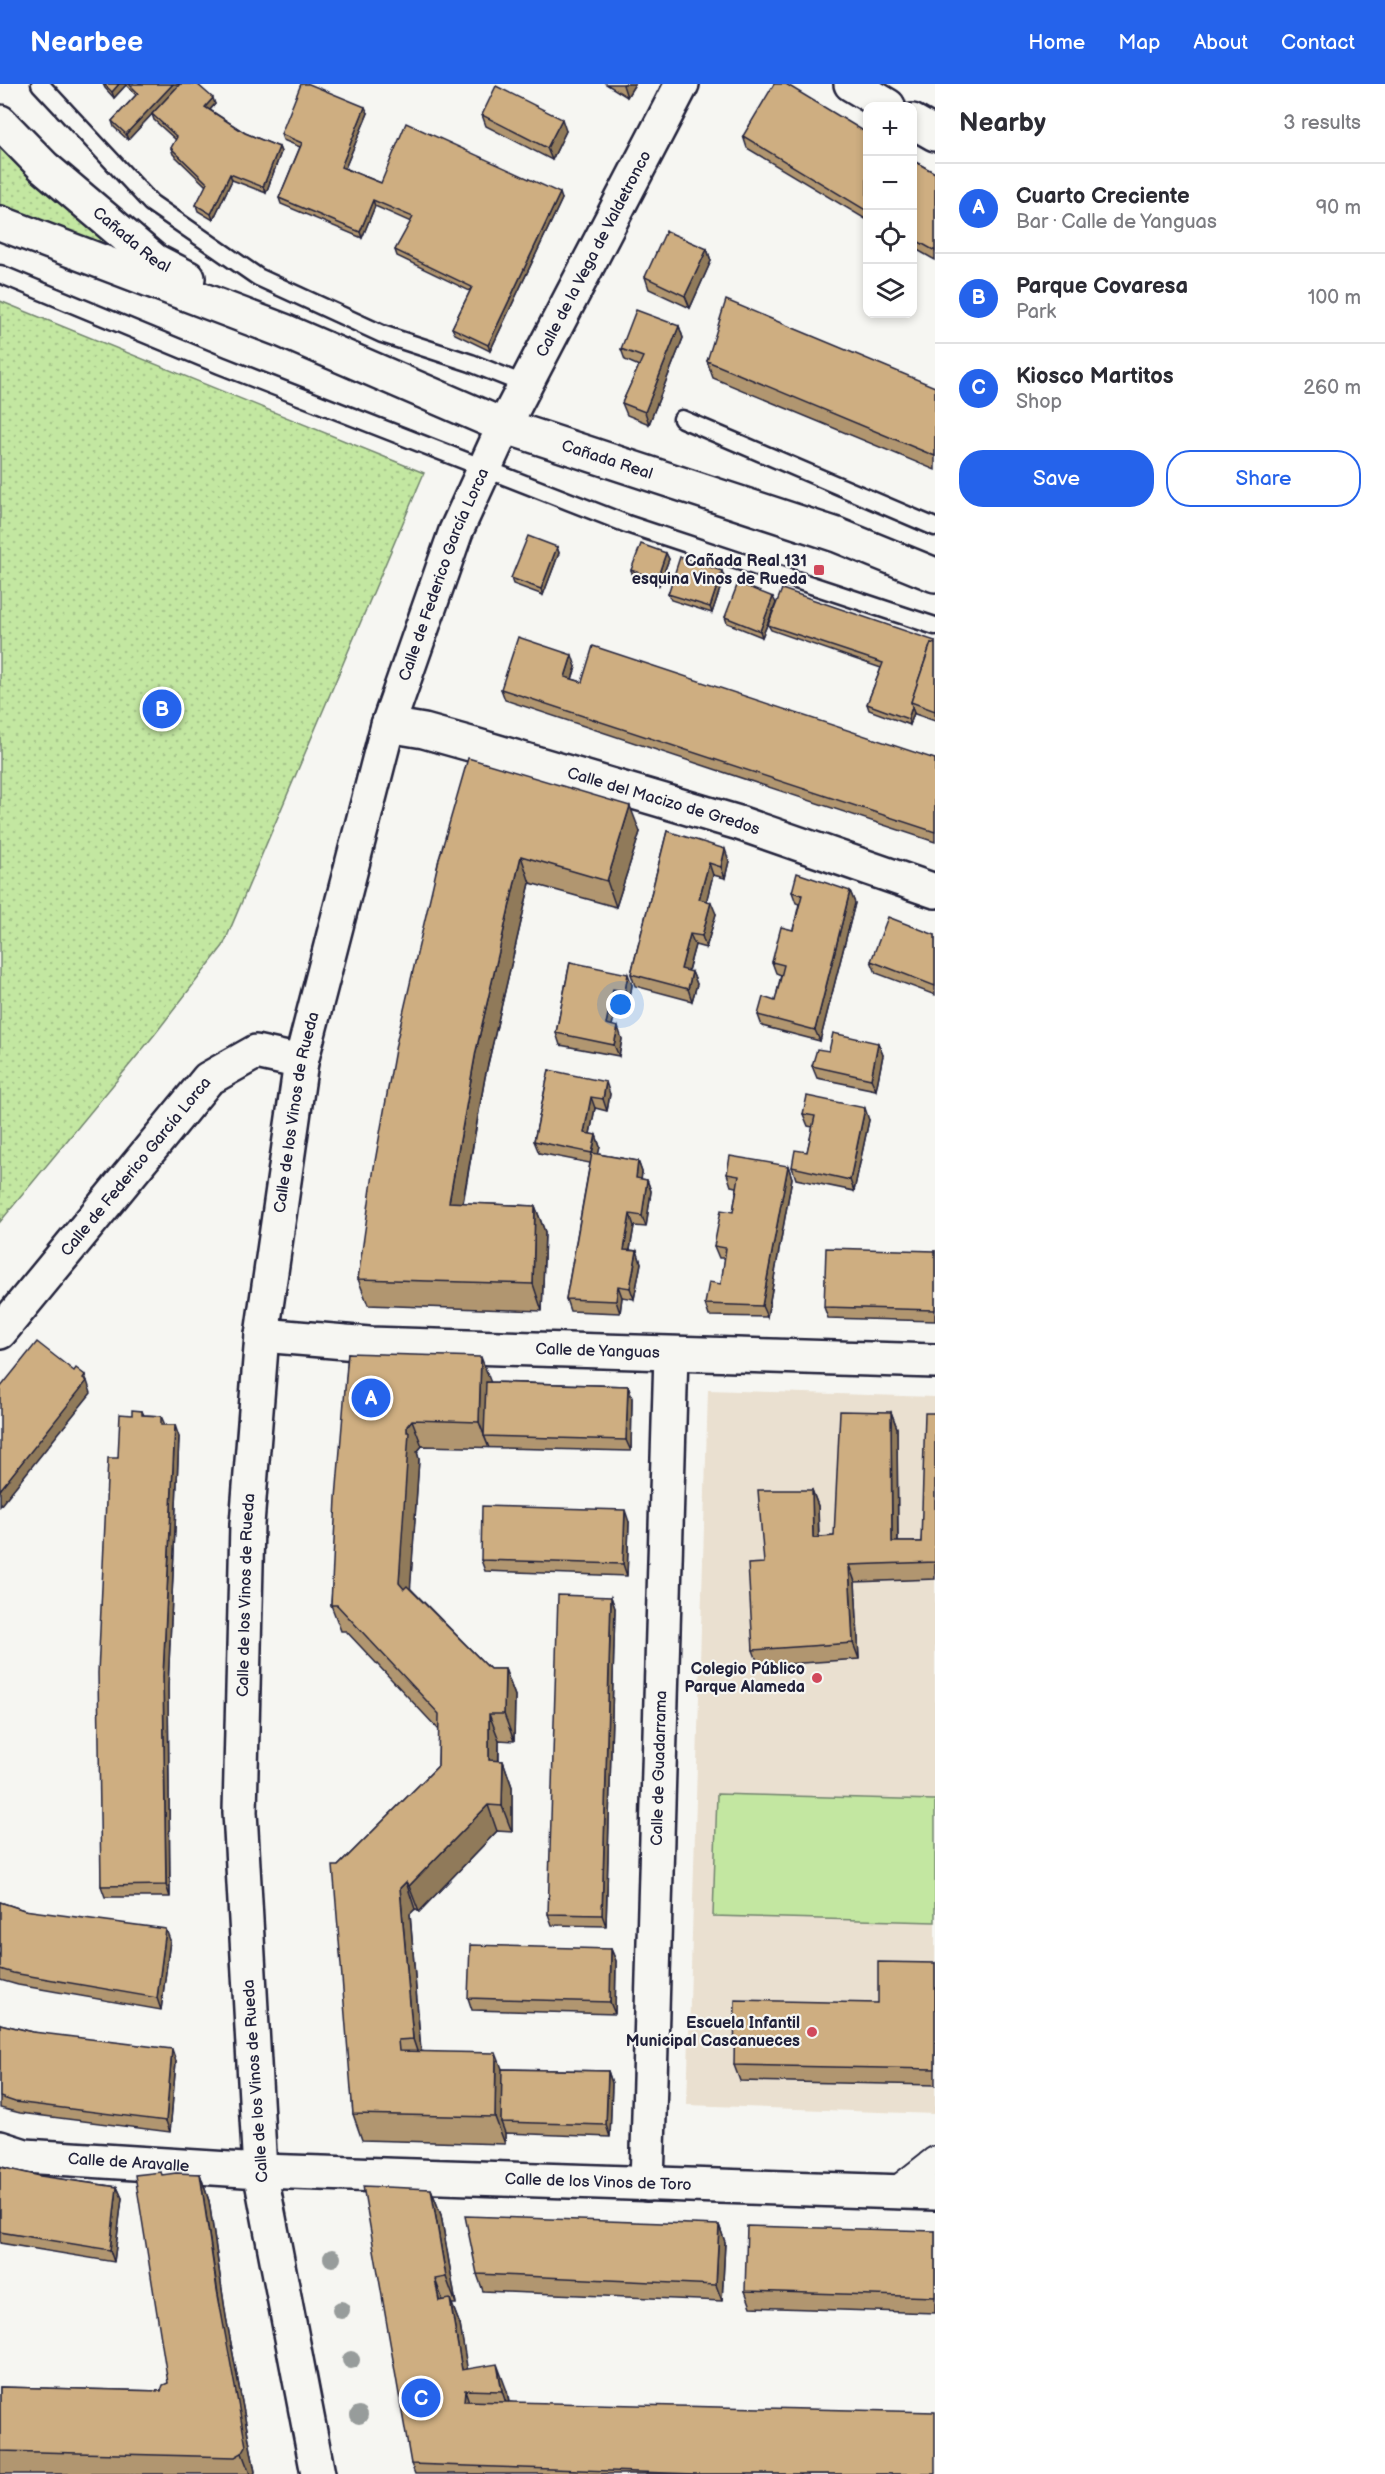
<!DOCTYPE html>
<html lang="en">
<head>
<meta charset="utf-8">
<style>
	body { margin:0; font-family:"Balsamiq Sans",sans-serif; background:#f2f2f3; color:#2b2b33 }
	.controls { position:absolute; right:18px; top:18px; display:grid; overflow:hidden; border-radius:12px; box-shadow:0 3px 9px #0003 }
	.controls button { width:54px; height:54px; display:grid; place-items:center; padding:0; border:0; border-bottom:2px solid #e1e1e2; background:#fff; color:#2b2b33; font:30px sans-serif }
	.you { position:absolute; left:621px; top:921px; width:21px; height:21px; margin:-15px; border:4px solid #fff; border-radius:50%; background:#1a73e8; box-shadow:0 0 0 9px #1a73e833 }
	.badge { display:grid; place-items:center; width:39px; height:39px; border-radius:50%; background:#2563eb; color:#fff; font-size:20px; font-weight:700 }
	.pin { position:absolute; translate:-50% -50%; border:3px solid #fff; box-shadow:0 2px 6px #0006 }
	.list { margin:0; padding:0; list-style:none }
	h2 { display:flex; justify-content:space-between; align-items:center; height:78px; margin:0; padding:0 24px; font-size:26px }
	h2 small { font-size:20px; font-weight:400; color:#7c7c81 }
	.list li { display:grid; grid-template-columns:39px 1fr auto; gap:18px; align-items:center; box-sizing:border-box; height:90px; padding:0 24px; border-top:2px solid #e1e1e2 }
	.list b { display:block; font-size:22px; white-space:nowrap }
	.list p { margin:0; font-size:20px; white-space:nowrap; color:#7c7c81 }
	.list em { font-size:20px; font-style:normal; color:#7c7c81 }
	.actions { display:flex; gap:12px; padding:18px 24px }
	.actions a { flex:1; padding:14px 0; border:2px solid #2563eb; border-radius:24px; text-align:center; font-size:21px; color:#2563eb }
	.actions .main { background:#2563eb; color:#fff }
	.icon { flex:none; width:33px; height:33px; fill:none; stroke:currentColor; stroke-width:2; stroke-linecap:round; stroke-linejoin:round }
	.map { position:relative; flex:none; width:935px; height:2390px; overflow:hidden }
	header { display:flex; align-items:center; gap:36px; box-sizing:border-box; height:84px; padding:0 30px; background:#2563eb; color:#fff }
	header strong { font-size:28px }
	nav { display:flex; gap:33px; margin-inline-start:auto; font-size:21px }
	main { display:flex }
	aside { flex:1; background:#fff }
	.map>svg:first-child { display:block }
</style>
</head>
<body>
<header>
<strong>Nearbee</strong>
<nav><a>Home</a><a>Map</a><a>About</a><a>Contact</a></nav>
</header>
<main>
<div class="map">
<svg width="935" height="2390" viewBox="0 0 935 2390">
	<defs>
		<pattern id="green-dots" width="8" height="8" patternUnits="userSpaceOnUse" patternTransform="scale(1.5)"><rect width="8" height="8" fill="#c3e7a1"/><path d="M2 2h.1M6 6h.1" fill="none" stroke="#a7c68c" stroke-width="1.8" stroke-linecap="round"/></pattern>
	</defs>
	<rect width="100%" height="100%" fill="#f6f6f2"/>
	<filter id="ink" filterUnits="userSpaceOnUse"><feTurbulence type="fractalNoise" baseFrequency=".0167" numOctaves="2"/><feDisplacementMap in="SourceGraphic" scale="12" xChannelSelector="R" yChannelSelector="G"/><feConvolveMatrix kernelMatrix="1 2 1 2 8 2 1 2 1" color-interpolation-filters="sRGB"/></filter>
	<g filter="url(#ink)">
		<!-- built -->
		<path fill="#eae0d0" d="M708,1306L935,1313V2030L687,2021Z"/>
		<!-- green -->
		<g fill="url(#green-dots)" stroke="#72846e" stroke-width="1.5">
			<path d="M0,53L166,188L0,130Z"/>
			<path d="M0,217L424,389L223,862L155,950L0,1138Z"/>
		</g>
		<!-- pitch -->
		<path fill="#c3e7a1" stroke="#72846e" stroke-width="1.5" d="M717,1710L935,1716V1838L713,1832Z"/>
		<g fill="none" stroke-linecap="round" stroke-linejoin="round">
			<defs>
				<g id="service">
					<path d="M40,0L151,119L258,193L382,250L471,279L526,301"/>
					<path d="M0,190L220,281L627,440L935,542"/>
					<path d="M682,335L935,443"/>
				</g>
				<path id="pedestrian" d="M894,2108L935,2076"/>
				<g id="minor">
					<path d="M851,0L888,22"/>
					<path d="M912,37L935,50"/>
					<path id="s1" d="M504,342L682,0"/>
					<path id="s2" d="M388,641L424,647L474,661L739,739L935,807"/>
					<path id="s3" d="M0,1248L208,995L256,968L301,978"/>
					<path id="s4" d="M262,1251L369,1260L935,1277"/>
					<path id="s5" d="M0,2064L25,2072L260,2087L935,2109"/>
					<path id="s6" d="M647,2100L671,1270"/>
				</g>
				<g id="tertiary">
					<path id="s7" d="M0,38L44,83L155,177L188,194"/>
					<path id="s8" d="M0,139L284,247L504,342L837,451L935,491"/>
					<path id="s9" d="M318,2390L260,2087L240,1728L247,1440L262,1251L301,978L388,641L456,447L504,342"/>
				</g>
			</defs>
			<!-- service casing -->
			<use href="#service" stroke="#22223b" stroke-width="21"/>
			<!-- pedestrian casing -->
			<use href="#pedestrian" stroke="#22223b" stroke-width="30"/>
			<!-- minor casing -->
			<use href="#minor" stroke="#22223b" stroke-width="38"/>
			<!-- tertiary casing -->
			<use href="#tertiary" stroke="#22223b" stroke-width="38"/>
			<!-- service -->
			<use href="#service" stroke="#f6f6f2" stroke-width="16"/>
			<!-- pedestrian -->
			<use href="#pedestrian" stroke="#f6f6f2" stroke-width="26"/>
			<!-- minor -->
			<use href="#minor" stroke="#f6f6f2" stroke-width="33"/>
			<!-- tertiary -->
			<use href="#tertiary" stroke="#f6f6f2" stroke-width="33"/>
		</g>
		<!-- trees -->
		<g fill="#979c9b">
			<circle cx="332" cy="2174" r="9"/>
			<circle cx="341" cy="2226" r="9"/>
			<circle cx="351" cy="2276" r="9"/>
			<circle cx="359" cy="2331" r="9"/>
		</g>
		<!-- wall -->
		<g fill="#b1966f" stroke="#22223b" stroke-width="1.5">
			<path d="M103,0H197L215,20L210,26L245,49L279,63L281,68L266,109L232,96L213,136L198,127L196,121L206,102L173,70L171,64L176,56L154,36L152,30L128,56L114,43L112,37L136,11L126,1L114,14L105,4Z"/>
			<path d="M606,0H635L627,13Z"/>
			<path d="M368,29L345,84L381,99L562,115L490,267L455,250L452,244L470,207L397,172L395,166L411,138L375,122L362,154L281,120L279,114L300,63L283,56L281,50Z"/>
			<path d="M482,31L566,47L552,76L486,42Z"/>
			<path d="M867,49V136L747,64L743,52Z"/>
			<path d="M912,76L935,89V176L912,163Z"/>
			<path d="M707,165L711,177L690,224L649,205L645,193Z"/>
			<path d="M679,242L683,254L649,340L627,331L622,319L639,282L625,276L621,265Z"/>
			<path d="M707,277L935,303V386L713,294Z"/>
			<path d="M557,463L559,469L543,511L513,500L511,494Z"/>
			<path d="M666,469L669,475L659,501L633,492L631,486Z"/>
			<path d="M724,493L712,529L671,516L668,510Z"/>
			<path d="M776,519L762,553L727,539L725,533Z"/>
			<path d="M768,541L935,557V637L915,630L914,629L910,641L869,626L867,620L881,584L771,546Z"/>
			<path d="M576,583L572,595L582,598L935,675V758L505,616L501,605Z"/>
			<path d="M667,747L729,777L725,794L713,791L706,817L716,830L706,864L695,861L688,887L692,888L697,900L692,917L635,902L631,890Z"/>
			<path d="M640,748L616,823L530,799L485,993L463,1119L535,1122L545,1148L542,1227L368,1221L358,1195L439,775Z"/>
			<path d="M850,807L855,819L820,957L762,942L758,931L775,917L781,891L776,889L772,878L793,846L799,820L796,819L792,808Z"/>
			<path d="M935,851V911L876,889L871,877Z"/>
			<path d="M570,878L632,901L629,919L617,916L612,942L622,955L619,972L560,961L556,949Z"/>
			<path d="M878,959L883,971L876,1006L817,994L812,982L829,967Z"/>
			<path d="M549,986L610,1010L607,1027L595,1024L590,1050L596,1051L600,1063L598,1070L638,1077L642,1088L641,1095L647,1096L651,1107L646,1143L634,1142L630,1166L637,1167L641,1179L634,1215L622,1213L620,1229L570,1227L566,1215L590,1079L539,1069L534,1057Z"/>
			<path d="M803,1030L869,1036L854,1107L796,1095L792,1083L807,1068L813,1043L808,1042Z"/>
			<path d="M788,1082L792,1094L767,1233L709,1232L705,1220L721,1200L725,1174H719L714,1162L733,1128L737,1103L731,1102L727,1090Z"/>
			<path d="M935,1167V1237L828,1234L824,1223Z"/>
			<path d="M348,1269L490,1298L628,1302L632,1314L631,1367L422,1362L417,1368L419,1375L410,1504L490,1585H505L515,1612L514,1657L499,1656V1677H503L512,1703V1748L497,1747L419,1828L415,1825L410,1830L421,1967L502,1985L608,1987L612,1999L610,2053L505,2049V2060L362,2056L353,2030L338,1782L438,1682L439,1646L346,1547H341L331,1521Z"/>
			<path d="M142,1327L144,1331L161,1332L165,1341L179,1353L168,1603L170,1813H105L101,1802L118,1374L132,1331Z"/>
			<path d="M891,1328L897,1344L898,1458H921L935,1329V1495L855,1498L859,1575L759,1582L753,1566L764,1479L812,1406L818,1422L819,1453L834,1452Z"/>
			<path d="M629,1438L627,1492L485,1487L481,1476Z"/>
			<path d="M611,1513L615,1524L606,1842L552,1841L548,1830Z"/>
			<path d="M0,1818L24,1826L170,1856L161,1926L18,1901L0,1896Z"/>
			<path d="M611,1865L616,1877L615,1930L472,1926L468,1914Z"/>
			<path d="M935,1879V2001L740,1997L734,1981L878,1919Z"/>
			<path d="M0,1940L33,1948L176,1977L170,2048L20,2029L0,2024Z"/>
			<path d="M0,2083L40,2092L117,2103L122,2114L114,2178L0,2159Z"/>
			<path d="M200,2090L209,2117L226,2233L255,2388L254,2390H0V2303L161,2307L168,2299L162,2091Z"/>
			<path d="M431,2105L441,2131L456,2220H452L460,2241L467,2286L507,2307L509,2318L935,2390H415L411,2380Z"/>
			<path d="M719,2141L725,2158L722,2217L483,2207L477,2190Z"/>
			<path d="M935,2147V2229L751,2223L745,2207Z"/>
		</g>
		<!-- shaded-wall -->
		<g fill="#907a5a" stroke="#22223b" stroke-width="1.5">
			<path d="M119,0H125L126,1L114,14L112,8Z"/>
			<path d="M173,0H180L128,56L126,50Z"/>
			<path d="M624,0H635L627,13L623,1Z"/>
			<path d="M213,14L215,20L207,29L205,23Z"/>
			<path d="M365,23L368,29L343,89L341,83Z"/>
			<path d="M562,35L566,47L552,76L547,64Z"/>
			<path d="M279,63L281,68L266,109L263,103Z"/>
			<path d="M230,90L232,96L213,136L211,130Z"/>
			<path d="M560,109L562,115L490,267L488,261Z"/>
			<path d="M373,116L375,122L362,154L360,148Z"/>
			<path d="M707,165L711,177L690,224L685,212Z"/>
			<path d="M679,242L683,254L649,340L645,328Z"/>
			<path d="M557,463L559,469L543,511L541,505Z"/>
			<path d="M666,469L669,475L659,501L657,495Z"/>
			<path d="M722,487L724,493L712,529L710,523Z"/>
			<path d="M773,513L776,519L762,553L760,547Z"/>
			<path d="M572,571L576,583L569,604L565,593Z"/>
			<path d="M912,623L914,629L910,641L908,635Z"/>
			<path d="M630,722L640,748L616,823L607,797Z"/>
			<path d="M725,765L729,777L725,794L721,783Z"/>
			<path d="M521,772L530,799L485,993L458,1145L449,1118L476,967Z"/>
			<path d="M709,779L713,791L704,827L699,815Z"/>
			<path d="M850,807L855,819L820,957L815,946Z"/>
			<path d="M711,818L716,830L706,864L702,852Z"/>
			<path d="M690,850L695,861L685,897L681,885Z"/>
			<path d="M692,888L697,900L692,917L688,905Z"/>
			<path d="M628,890L632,901L629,919L625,907Z"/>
			<path d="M613,905L617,916L610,952L606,940Z"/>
			<path d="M618,943L622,955L619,972L614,961Z"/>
			<path d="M878,959L883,971L876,1006L871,995Z"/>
			<path d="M606,998L610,1010L607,1027L603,1015Z"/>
			<path d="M591,1013L595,1024L588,1060L584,1049Z"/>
			<path d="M865,1024L869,1036L854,1107L850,1096Z"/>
			<path d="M596,1051L600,1063L596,1080L592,1069Z"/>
			<path d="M638,1077L642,1088L640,1106L636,1094Z"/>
			<path d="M788,1082L792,1094L767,1233L762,1222Z"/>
			<path d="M647,1096L651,1107L646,1143L642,1132Z"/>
			<path d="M535,1122L545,1148L542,1227L533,1200Z"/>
			<path d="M630,1130L634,1142L628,1177L624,1166Z"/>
			<path d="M637,1167L641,1179L634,1215L630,1204Z"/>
			<path d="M618,1202L622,1213L620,1229L616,1217Z"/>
			<path d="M481,1273L491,1299L484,1352L489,1364L479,1338Z"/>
			<path d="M85,1291L91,1309L0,1422V1406Z"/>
			<path d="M628,1302L632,1314L631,1367L626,1356Z"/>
			<path d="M891,1328L897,1344L898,1475L892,1458Z"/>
			<path d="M412,1336L422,1362L417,1368L419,1375L409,1526L399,1499L407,1342Z"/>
			<path d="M175,1341L179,1353L168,1603L170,1813L166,1801L163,1592Z"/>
			<path d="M812,1406L818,1422L819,1470L813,1454Z"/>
			<path d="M625,1426L629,1438L627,1492L623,1480Z"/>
			<path d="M849,1481L855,1498L859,1575L853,1559Z"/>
			<path d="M611,1513L615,1524L606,1842L602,1831Z"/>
			<path d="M505,1585L515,1612L514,1657L504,1630Z"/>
			<path d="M489,1630L499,1656L498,1703L489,1676Z"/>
			<path d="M503,1677L512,1703V1748L502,1722Z"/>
			<path d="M488,1721L497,1747L419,1828L409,1802Z"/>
			<path d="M406,1798L415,1825L410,1830L422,1982L413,1955L400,1804Z"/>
			<path d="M166,1845L170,1856L161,1926L157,1914Z"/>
			<path d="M611,1865L616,1877L615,1930L610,1918Z"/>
			<path d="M172,1965L176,1977L170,2048L166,2037Z"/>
			<path d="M496,1969L506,1995L501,2038L505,2049V2060L495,2033Z"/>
			<path d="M608,1987L612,1999L610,2053L606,2041Z"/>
			<path d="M200,2090L209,2117L226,2233L255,2388L254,2390H250L242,2369Z"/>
			<path d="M117,2103L122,2114L114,2178L110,2166Z"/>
			<path d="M431,2105L441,2131L456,2220L446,2193Z"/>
			<path d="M719,2141L725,2158L722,2217L716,2201Z"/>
			<path d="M435,2195L445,2222L439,2217Z"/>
			<path d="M450,2215L460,2241L471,2306L462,2286Z"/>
			<path d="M497,2280L507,2307L511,2334L502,2307Z"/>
			<path d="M465,2306L474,2332L464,2317Z"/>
		</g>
		<!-- building -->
		<g fill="#ceae81" stroke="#22223b" stroke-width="1.5">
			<path d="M104,0H119L112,8Z"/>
			<path d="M129,0H173L126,50L112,37L138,9Z"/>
			<path d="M180,0H197L213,14L205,23L245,49L279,63L263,103L230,90L211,130L196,121L207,99L171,64L177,53L152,30Z"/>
			<path d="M301,0H309L365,23L341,83L381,99L406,39L560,109L488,261L452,244L472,203L395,166L413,133L373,116L360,148L279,114L302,59L281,50Z"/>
			<path d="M774,0H786L867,49V127L743,52Z"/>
			<path d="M496,2L562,35L547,64L482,31Z"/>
			<path d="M912,76L935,89V167L912,154Z"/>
			<path d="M666,147L707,165L685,212L645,193Z"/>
			<path d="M726,216L935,303V372L707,277Z"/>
			<path d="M636,226L679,242L645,328L622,319L643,273L621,265Z"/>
			<path d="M528,452L557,463L541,505L511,494Z"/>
			<path d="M641,460L666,469L657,495L631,486Z"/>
			<path d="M680,473L722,487L710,523L668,510Z"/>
			<path d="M738,499L773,513L760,547L725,533Z"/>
			<path d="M782,505L935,557V560L931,559L911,618L912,623L908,635L867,620L883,579L768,541Z"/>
			<path d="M518,553L572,571L565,593L582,598L593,562L935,675V748L501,605Z"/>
			<path d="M931,559L935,560V627L911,618Z"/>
			<path d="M468,674L630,722L607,797L521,772L476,967L449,1118L535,1122L533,1200L358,1195L374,1083L396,960L439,775Z"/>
			<path d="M667,747L725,765L721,783L709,779L699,815L711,818L702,852L690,850L681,885L692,888L688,905L631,890Z"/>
			<path d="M797,789L850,807L815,946L758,931L763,913L775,917L784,881L772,878L781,843L793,846L802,811L792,808Z"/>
			<path d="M888,833L935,851V902L871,877Z"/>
			<path d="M570,878L628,890L625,907L613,905L606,940L618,943L614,961L556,949Z"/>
			<path d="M833,949L878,959L871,995L812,982L817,965L829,967Z"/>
			<path d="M549,986L606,998L603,1015L591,1013L584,1049L596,1051L592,1069L534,1057Z"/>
			<path d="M807,1012L865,1024L850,1096L792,1083L795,1066L807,1068L815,1032L803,1030Z"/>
			<path d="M592,1069L638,1077L636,1094L647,1096L642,1132L630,1130L624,1166L637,1167L630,1204L618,1202L616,1217L566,1215Z"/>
			<path d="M730,1072L788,1082L762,1222L705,1220L709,1198L721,1200L726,1164L714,1162L721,1126L733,1128L739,1092L727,1090Z"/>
			<path d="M826,1164L935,1167V1226L824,1223Z"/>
			<path d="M37,1258L74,1287L76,1284L85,1291L83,1294L87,1297L0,1406V1304Z"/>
			<path d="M348,1269L481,1273L479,1338L412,1336L407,1342V1348H409L399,1499L404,1505L407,1502L490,1585H505L504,1630H489V1676L503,1677L502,1722L488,1721L409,1802L406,1798L400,1804L413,1955L398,1956L399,1967L496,1969L495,2033L353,2030L333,1782H338L438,1682L439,1630L337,1521H331L336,1414Z"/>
			<path d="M486,1298L628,1302L626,1356L484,1352Z"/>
			<path d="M132,1326L142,1327V1331L161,1332V1341H175L163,1592L166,1801L101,1802L98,1589L108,1374H118L120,1330L132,1331Z"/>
			<path d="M840,1327L891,1328L892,1458H921L925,1329H935V1478L849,1481L853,1559L753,1566L748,1480L764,1479L758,1406H812L813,1454L834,1452Z"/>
			<path d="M482,1422L625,1426L623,1480L481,1476Z"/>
			<path d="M558,1511L611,1513L602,1831L548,1830Z"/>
			<path d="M0,1818L24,1826L166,1845L157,1914L13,1889L0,1885Z"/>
			<path d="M470,1861L611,1865L610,1918L468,1914Z"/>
			<path d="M878,1878L935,1879V1985L734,1981L735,1916L878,1919Z"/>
			<path d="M0,1940L33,1948L172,1965L166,2037L15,2018L0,2013Z"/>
			<path d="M502,1985L608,1987L606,2041L501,2038Z"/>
			<path d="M0,2083L40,2092L117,2103L110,2166L0,2148Z"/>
			<path d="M161,2088L162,2091L176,2089L200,2090L217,2206L246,2362L242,2369L235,2373L0,2367V2303L161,2307L163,2301L168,2299L135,2091Z"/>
			<path d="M363,2102L431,2105L446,2193L435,2195L439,2217L450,2215L462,2286L497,2280L502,2307L465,2306L464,2317L935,2328V2390H696L411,2380Z"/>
			<path d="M465,2132L719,2141L716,2201L477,2190Z"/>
			<path d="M747,2142L935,2147V2213L745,2207Z"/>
		</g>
	</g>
	<!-- markers -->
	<g fill="#d1495b" stroke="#f6f6f2" stroke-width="2">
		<rect x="813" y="480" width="12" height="12" rx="3"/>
		<circle cx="817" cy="1594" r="6"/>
		<circle cx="812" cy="1948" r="6"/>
	</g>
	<g text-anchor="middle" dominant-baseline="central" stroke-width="4.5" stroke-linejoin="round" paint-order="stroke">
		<!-- street labels -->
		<g font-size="16" fill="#22223b" stroke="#f6f6f2">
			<text stroke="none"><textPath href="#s7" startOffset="177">Cañada Real</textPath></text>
			<text stroke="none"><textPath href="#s1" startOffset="194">Calle de la Vega de Valdetronco</textPath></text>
			<text stroke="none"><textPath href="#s8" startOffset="652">Cañada Real</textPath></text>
			<text stroke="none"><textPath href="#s9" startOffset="1930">Calle de Federico García Lorca</textPath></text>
			<text stroke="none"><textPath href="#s2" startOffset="286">Calle del Macizo de Gredos</textPath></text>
			<text stroke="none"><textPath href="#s9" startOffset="1371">Calle de los Vinos de Rueda</textPath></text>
			<text stroke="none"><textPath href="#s3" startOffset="214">Calle de Federico García Lorca</textPath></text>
			<text stroke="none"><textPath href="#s4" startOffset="336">Calle de Yanguas</textPath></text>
			<text stroke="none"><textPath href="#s9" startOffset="885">Calle de los Vinos de Rueda</textPath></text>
			<text stroke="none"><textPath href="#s6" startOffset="416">Calle de Guadarrama</textPath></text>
			<text transform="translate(256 1997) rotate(-94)">Calle de los Vinos de Rueda</text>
			<text stroke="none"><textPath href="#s5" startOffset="130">Calle de Aravalle</textPath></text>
			<text stroke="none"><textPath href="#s5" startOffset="600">Calle de los Vinos de Toro</textPath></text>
		</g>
		<!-- poi labels -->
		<g font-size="16" font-weight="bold" fill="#22223b" stroke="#f6f6f2" text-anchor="end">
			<text x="807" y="477">Cañada Real 131<tspan x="807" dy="18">esquina Vinos de Rueda</tspan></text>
			<text x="805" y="1585">Colegio Público<tspan x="805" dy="18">Parque Alameda</tspan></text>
			<text x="800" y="1939">Escuela Infantil<tspan x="800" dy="18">Municipal Cascanueces</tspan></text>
		</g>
	</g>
</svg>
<div class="controls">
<button>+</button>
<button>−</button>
<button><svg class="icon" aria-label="locate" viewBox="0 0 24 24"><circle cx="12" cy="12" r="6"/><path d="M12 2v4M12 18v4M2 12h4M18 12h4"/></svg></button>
<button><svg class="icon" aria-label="layers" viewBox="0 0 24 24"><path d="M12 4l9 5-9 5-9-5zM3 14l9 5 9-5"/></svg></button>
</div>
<div class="you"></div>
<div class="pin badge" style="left:371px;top:1314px">A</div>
<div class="pin badge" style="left:162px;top:625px">B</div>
<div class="pin badge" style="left:421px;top:2314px">C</div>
</div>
<aside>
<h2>Nearby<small>3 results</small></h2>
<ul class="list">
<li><span class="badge">A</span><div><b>Cuarto Creciente</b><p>Bar · Calle de Yanguas</p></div><em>90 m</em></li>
<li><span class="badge">B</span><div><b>Parque Covaresa</b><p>Park</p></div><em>100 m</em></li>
<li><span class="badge">C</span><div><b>Kiosco Martitos</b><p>Shop</p></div><em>260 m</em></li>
</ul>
<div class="actions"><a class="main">Save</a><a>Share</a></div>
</aside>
</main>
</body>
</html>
